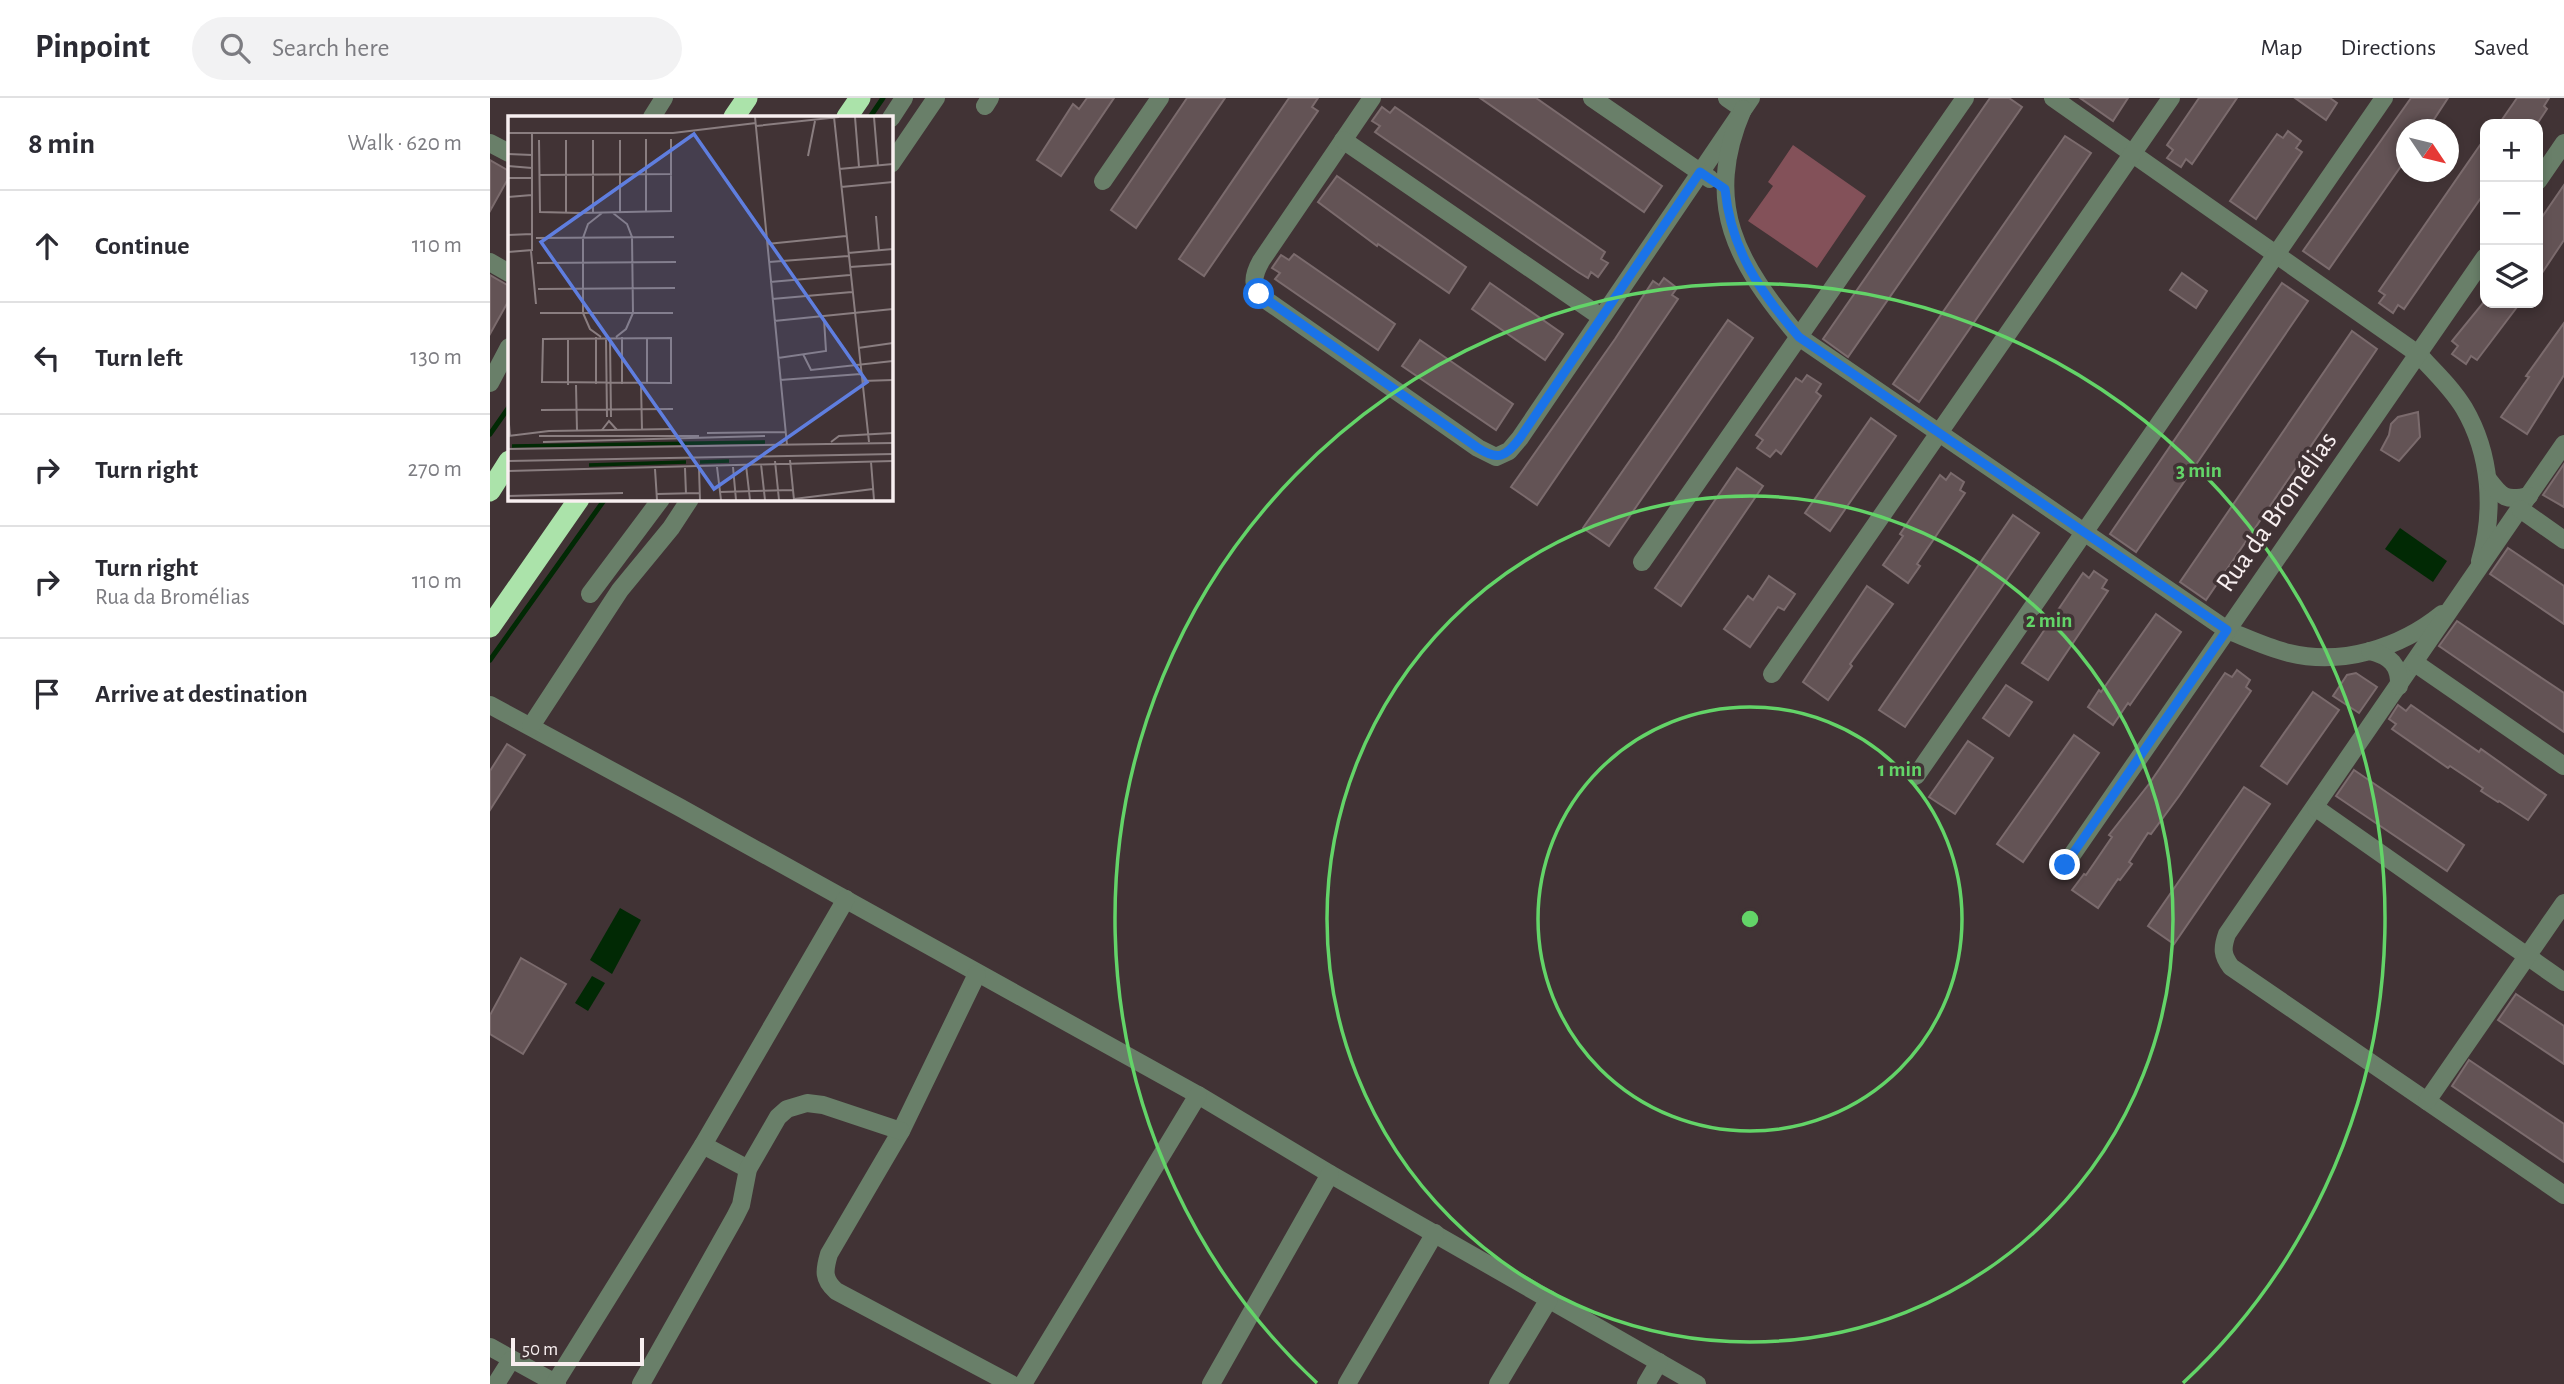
<!DOCTYPE html>
<html lang="en">
<head>
<meta charset="utf-8">
<style>
	body { margin:0; font-family:"Alegreya Sans",sans-serif; background:#f2f2f3; color:#2b2b33 }
	.controls { position:absolute; right:21px; top:21px; display:grid; overflow:hidden; border-radius:14px; box-shadow:0 4px 10px #0003 }
	.controls button { width:63px; height:63px; display:grid; place-items:center; padding:0; border:0; border-bottom:2px solid #e1e1e2; background:#fff; color:#2b2b33; font:35px sans-serif }
	.compass { position:absolute; left:1906px; top:21px; width:63px; height:63px; border-radius:50%; background:#fff; box-shadow:0 4px 10px #0003; rotate:125deg }
	.scale { position:absolute; left:21px; bottom:18px; width:133px; box-sizing:border-box; padding-left:7px; border:4px solid #f8eff0; border-top:0; font-size:19px; line-height:24px; white-space:nowrap; color:#f8eff0; -webkit-text-stroke:5px #413335; paint-order:stroke }
	.stop { position:absolute; width:21px; height:21px; margin:-16px; border:5px solid #1a73e8; border-radius:50%; background:#fff }
	.stop.end { background:#1a73e8; border-color:#fff; box-shadow:0 2px 7px #0008 }
	.list { margin:0; padding:0; list-style:none }
	h2 { display:flex; justify-content:space-between; align-items:center; height:91px; margin:0; padding:0 28px; font-size:30px }
	h2 small { font-size:23px; font-weight:400; color:#7c7c81 }
	.list li { display:grid; grid-template-columns:46px 1fr auto; gap:21px; align-items:center; box-sizing:border-box; height:112px; padding:0 28px; border-top:2px solid #e1e1e2 }
	.list b { display:block; font-size:26px; white-space:nowrap }
	.list p { margin:0; font-size:23px; white-space:nowrap; color:#7c7c81 }
	.list em { font-size:23px; font-style:normal; color:#7c7c81 }
	.icon { flex:none; width:38px; height:38px; fill:none; stroke:currentColor; stroke-width:2; stroke-linecap:round; stroke-linejoin:round }
	.map { position:relative; flex:none; width:2074px; height:1286px; overflow:hidden }
	header { display:flex; align-items:center; gap:42px; box-sizing:border-box; height:98px; padding:0 35px; background:#fff; border-bottom:2px solid #e1e1e2 }
	header strong { font-size:33px }
	nav { display:flex; gap:38px; margin-inline-start:auto; font-size:24px }
	.search { width:490px; height:63px; background:#f2f2f3; display:flex; align-items:center; gap:18px; box-sizing:border-box; padding:0 24px; border-radius:38px; color:#7c7c81; font-size:26px }
	main { display:flex }
	aside { flex:1; background:#fff }
	.map>svg:first-child { display:block }
</style>
</head>
<body>
<header>
<strong>Pinpoint</strong>
<div class="search"><svg class="icon" aria-label="search" viewBox="0 0 24 24"><circle cx="10" cy="10" r="6"/><path d="M15 15l6 6"/></svg>Search here</div>
<nav><a>Map</a><a>Directions</a><a>Saved</a></nav>
</header>
<main>
<aside>
<h2>8 min<small>Walk · 620 m</small></h2>
<ul class="list">
<li><svg class="icon" aria-label="ahead" viewBox="0 0 24 24"><path d="M12 20V5M6 11l6-6 6 6"/></svg><div><b>Continue</b></div><em>110 m</em></li>
<li><svg class="icon" aria-label="left" viewBox="0 0 24 24"><path d="M17 20v-9H6M10 6l-5 5 5 5"/></svg><div><b>Turn left</b></div><em>130 m</em></li>
<li><svg class="icon" aria-label="right" viewBox="0 0 24 24"><path d="M7 20v-9h11M14 6l5 5-5 5"/></svg><div><b>Turn right</b></div><em>270 m</em></li>
<li><svg class="icon" aria-label="right" viewBox="0 0 24 24"><path d="M7 20v-9h11M14 6l5 5-5 5"/></svg><div><b>Turn right</b><p>Rua da Bromélias</p></div><em>110 m</em></li>
<li><svg class="icon" aria-label="arrive" viewBox="0 0 24 24"><path d="M6 21V4h12l-3 4 3 4H6"/></svg><div><b>Arrive at destination</b></div></li>
</ul>
</aside>
<div class="map">
<svg width="2074" height="1286" viewBox="0 0 2074 1286">
	<rect width="100%" height="100%" fill="#413335"/>
	<!-- green -->
	<path fill="#835159" d="M1303,47L1376,98L1327,170L1258,123L1283,88L1278,84Z"/>
	<!-- water -->
	<g fill="#012904">
		<path d="M1910,430L1957,463L1943,484L1895,451Z"/>
		<path d="M130,810L151,822L122,876L100,862Z"/>
		<path d="M102,878L115,885L98,913L85,905Z"/>
	</g>
	<g fill="none" stroke-linecap="round" stroke-linejoin="round">
		<!-- stream -->
		<g stroke="#012904" stroke-width="5">
			<path d="M380,19L393,0"/>
			<path d="M0,336L19,309"/>
			<path d="M0,562L115,401"/>
		</g>
	</g>
	<!-- building -->
	<g fill="#635355" stroke="#7b6b6d" stroke-width="2">
		<path d="M597,0H624L571,78L547,62L583,6L589,11Z"/>
		<path d="M697,0H735L646,130L621,112Z"/>
		<path d="M799,0H828L822,9L828,13L714,178L689,161Z"/>
		<path d="M990,0H1046L1172,88L1154,114Z"/>
		<path d="M1500,0H1519L1532,9L1358,259L1333,241Z"/>
		<path d="M1590,0H1638L1623,23Z"/>
		<path d="M1709,0H1747L1702,66L1696,61L1691,69L1677,60L1683,52L1677,47Z"/>
		<path d="M1805,0H1840L1847,5L1836,22Z"/>
		<path d="M1921,0H1958L1937,32H1916V61L1839,171L1813,153Z"/>
		<path d="M2027,0H2059L2054,8L2057,11L2047,26H2009Z"/>
		<path d="M892,9L900,15L905,9L1115,154L1111,161L1118,165L1108,179L1101,174L1098,180L1088,174L885,34L890,28L882,23Z"/>
		<path d="M1798,33L1811,43L1806,50L1812,54L1766,121L1740,103L1787,36L1793,40Z"/>
		<path d="M1575,38L1601,55L1429,304L1403,286Z"/>
		<path d="M1995,40V94L1914,211L1908,207L1903,215L1889,205L1895,197L1889,193Z"/>
		<path d="M0,62L19,73V79L0,113Z"/>
		<path d="M847,78L976,169L959,195L888,146L887,148L828,104Z"/>
		<path d="M2074,87V142L2048,181V125Z"/>
		<path d="M804,156L905,226L888,252L785,181L790,175L782,170L791,157L799,162Z"/>
		<path d="M1692,175L1717,193L1706,210L1680,192Z"/>
		<path d="M0,177L19,188V202L0,236Z"/>
		<path d="M1174,180L1187,190L1182,197L1188,201L1047,407L1021,389L1125,241L1163,183L1169,187Z"/>
		<path d="M1000,185L1073,236L1055,262L982,211Z"/>
		<path d="M1792,185L1818,203L1646,454L1620,436Z"/>
		<path d="M1993,205H2030L1987,262L1981,258L1976,266L1962,256L1968,248L1962,243Z"/>
		<path d="M1238,222L1263,240L1119,448L1093,430Z"/>
		<path d="M2074,225V277L2037,336L2011,319L2039,279L2036,278Z"/>
		<path d="M1862,233L1887,251L1716,502L1690,484Z"/>
		<path d="M930,242L1023,306L1006,332L912,268Z"/>
		<path d="M1317,277L1331,286L1326,294L1331,298L1291,356L1286,352L1280,359L1267,350L1273,342L1266,337L1306,280L1312,284Z"/>
		<path d="M1928,314L1930,339L1909,363L1891,352L1899,337L1901,326L1908,319Z"/>
		<path d="M1381,320L1406,338L1340,433L1315,415Z"/>
		<path d="M2074,366V409L2053,397Z"/>
		<path d="M1247,370L1273,388L1191,508L1165,490Z"/>
		<path d="M1461,375L1474,384L1470,392L1475,395L1427,466L1430,468L1418,485L1393,467L1413,438L1410,436L1450,377L1456,382Z"/>
		<path d="M1523,417L1549,435L1415,629L1389,612Z"/>
		<path d="M2018,450L2074,488V526L2000,476Z"/>
		<path d="M1604,473L1617,482L1612,490L1618,493L1558,582L1532,565L1593,475L1599,480Z"/>
		<path d="M1279,478L1305,496L1294,512L1288,509L1260,549L1234,531L1258,498L1263,502Z"/>
		<path d="M1377,488L1403,506L1360,566L1362,568L1338,602L1313,584Z"/>
		<path d="M1666,516L1691,534L1640,607L1638,605L1623,627L1598,609L1609,592L1611,594Z"/>
		<path d="M1967,523L2074,595V634L1949,548Z"/>
		<path d="M1747,572L1760,582L1756,589L1761,593L1689,698L1661,736L1658,735L1639,764L1642,766L1630,782L1628,781L1608,810L1582,792L1594,776L1596,777L1622,739L1619,737L1659,686L1735,575L1742,579Z"/>
		<path d="M1866,575L1887,589L1869,615L1843,598L1857,577Z"/>
		<path d="M1516,587L1542,604L1519,638L1493,620Z"/>
		<path d="M1823,594L1849,612L1797,686L1771,668Z"/>
		<path d="M1908,607L1916,613L1921,607L1989,654L1991,651L2056,697L2038,722L2009,703L2008,704L1991,693L1993,690L1960,668L1958,670L1902,631L1906,626L1899,621Z"/>
		<path d="M1584,637L1609,655L1533,764L1507,746Z"/>
		<path d="M1478,643L1503,660L1465,716L1439,699Z"/>
		<path d="M17,646L35,657L0,712V673Z"/>
		<path d="M1864,672L1974,747L1957,773L1846,698Z"/>
		<path d="M1754,689L1780,706L1684,846L1658,828Z"/>
		<path d="M31,860L76,886L33,956L0,936V917Z"/>
		<path d="M2026,896L2074,928V966L2008,922Z"/>
		<path d="M1979,962L2074,1026V1064L1962,988Z"/>
	</g>
	<g fill="none" stroke-linecap="round" stroke-linejoin="round">
		<!-- minor -->
		<g stroke="#697f69" stroke-width="18">
			<path d="M882,0L771,163C762,179 761,190 776,202L988,350L1006,359L1019,353L1030,340L1261,0"/>
			<path d="M1102,0L1220,81"/>
			<path d="M1237,0L1253,11"/>
			<path d="M1563,0L1928,256C1944,273 1962,290 1974,310C2001,356 2005,413 1990,463"/>
			<path d="M495,8L500,0"/>
			<path d="M1253,11C1212,106 1247,165 1309,239L1737,532C1757,540 1778,550 1799,555C1852,568 1910,550 1952,516"/>
			<path d="M162,19L174,0"/>
			<path d="M401,20L414,0"/>
			<path d="M853,42L1111,219"/>
			<path d="M0,45L19,55"/>
			<path d="M401,66L446,0"/>
			<path d="M613,83L670,0"/>
			<path d="M2048,83L2074,45"/>
			<path d="M0,164L19,175"/>
			<path d="M0,285L19,249"/>
			<path d="M2074,346L1737,836C1732,850 1732,857 1741,869L2074,1097"/>
			<path d="M1998,381C2012,400 2016,403 2039,398"/>
			<path d="M2030,411L2074,442"/>
			<path d="M1152,464L1475,0"/>
			<path d="M100,496L171,401"/>
			<path d="M1880,553C1900,558 1910,567 1909,588"/>
			<path d="M1925,565L2074,668"/>
			<path d="M1282,576L1681,0"/>
			<path d="M0,607L189,709L708,997L840,1076L1207,1286"/>
			<path d="M41,628L130,492L181,430L200,401"/>
			<path d="M1426,678L1894,0"/>
			<path d="M1826,710L2074,884"/>
			<path d="M1575,767L1995,159"/>
			<path d="M487,876L411,1033L339,1156C334,1173 333,1181 346,1193L521,1286"/>
			<path d="M1937,1003L2074,805"/>
			<path d="M213,1047L258,1071"/>
			<path d="M0,1249L67,1286"/>
			<path d="M65,1285L213,1047L356,801"/>
			<path d="M6,1286L21,1262"/>
			<path d="M151,1286L245,1119L251,1107L258,1071L288,1019L297,1011L317,1005L333,1007L411,1033"/>
			<path d="M533,1286L708,997"/>
			<path d="M721,1286L840,1076"/>
			<path d="M857,1286L945,1135"/>
			<path d="M1008,1286L1059,1201"/>
			<path d="M1156,1286L1169,1264"/>
		</g>
		<!-- highway -->
		<g stroke="#abe3aa" stroke-width="21">
			<path d="M244,19L257,0"/>
			<path d="M357,19L370,0"/>
			<path d="M0,393L19,363"/>
			<path d="M0,529L89,401"/>
		</g>
	</g>
	<g fill="none" stroke-linecap="round" stroke-linejoin="round">
		<!-- route -->
		<path stroke="#1a73e8" stroke-width="9" d="M769,196L988,350C1008,363 1016,359 1030,340L1210,74L1235,91C1241,152 1270,194 1309,239L1737,532L1575,767"/>
	</g>
	<!-- distance rings -->
	<g fill="none" stroke="#63d468" stroke-width="3.5">
		<circle cx="1260" cy="821" r="212"/>
		<circle cx="1260" cy="821" r="423"/>
		<path d="M827 1285A635 635 0 1 1 1693 1285"/>
	</g>
	<g text-anchor="middle" dominant-baseline="central" stroke-width="7" stroke-linejoin="round" paint-order="stroke">
		<!-- street labels -->
		<g font-size="28" fill="#f8eff0" stroke="#413335">
			<text transform="translate(1787 414) rotate(-55)">Rua da Bromélias</text>
		</g>
	</g>
	<!-- overview -->
	<g transform="translate(18 18)">
		<rect width="385" height="385" fill="#413335"/>
		<path fill="none" stroke="#012904" stroke-width="3.5" d="M4,330L257,326M192,346L221,345M81,349L178,346"/>
		<path fill="none" stroke="#8a7e80" stroke-width="2" d="M247,1L279,329M326,1L361,326M347,1L351,51M366,1L370,49M248,10L331,1M0,17H165L248,7M31,24L32,96L73,97L163,95V23M58,24V97M85,24V97M112,24V96M0,38L24,39M300,40L307,5M0,50L24,52M331,53L385,48M31,59L164,58M0,62H24M333,71L385,66M0,81L24,79M138,96V23M105,97L119,108L124,121L125,197L118,213L108,221M368,100L371,135M0,119L24,118M28,122L166,121M259,128L338,120M23,135L28,188M0,136L24,134V17M340,137L385,133M261,146L340,140M29,147L168,146M342,151L385,148M262,166L342,159M30,173L167,172M264,183L344,176M32,197H165M266,205L385,193M88,221V268M93,221L82,213L75,197V122L80,108L94,97M114,221V268M139,222V268M163,222V267L34,266L35,223ZM60,223V269M98,223L99,301M102,223L103,301M350,232L385,227M295,238L303,254L385,245M270,242L318,235L316,203M272,264L353,258M354,265L385,264M133,268L134,314M68,269L69,315M33,294L165,293M0,297L2,320M94,314L101,305L109,314M199,317L277,316M0,320L41,315L165,313M31,320H191M35,326L257,320M323,326L331,320L385,317M0,333L385,327M282,344L286,384M0,345L385,338M267,345L271,384M363,346L366,384M253,348L257,384M238,349L242,384M209,351L213,384M225,351L228,384M177,352L178,378M191,352L192,384M147,353L149,384M0,355L385,345M212,376L285,374M149,378L191,377M0,380L115,377M286,383L365,373"/>
		<path fill="#5f7edf" fill-opacity="0.15" stroke="#5f7edf" stroke-width="3.5" d="M186,18L359,266L206,373L33,126Z"/>
		<rect width="385" height="385" fill="none" stroke="#f8eff0" stroke-width="3.5"/>
	</g>
	<circle cx="1260" cy="821" r="10" fill="#63d468" stroke="#413335" stroke-width="3.5"/>
	<g font-size="21" text-anchor="middle" font-weight="bold" fill="#63d468" stroke="#413335" stroke-width="7" stroke-linejoin="round" paint-order="stroke">
		<text x="1709" y="379">3 min</text>
		<text x="1559" y="529">2 min</text>
		<text x="1410" y="678">1 min</text>
	</g>
</svg>
<div class="controls">
<button>+</button>
<button>−</button>
<button><svg class="icon" aria-label="layers" viewBox="0 0 24 24"><path d="M12 4l9 5-9 5-9-5zM3 14l9 5 9-5"/></svg></button>
</div>
<svg class="compass" viewBox="-18 -18 36 36"><path d="M0-13l5 13h-10z" fill="#e53935"/><path d="M0 13l5-13h-10z" fill="#7c7c81"/></svg>
<div class="scale">50 m</div>
<div class="stop" style="left:769px;top:196px"></div>
<div class="stop end" style="left:1575px;top:767px"></div>
</div>
</main>
</body>
</html>
